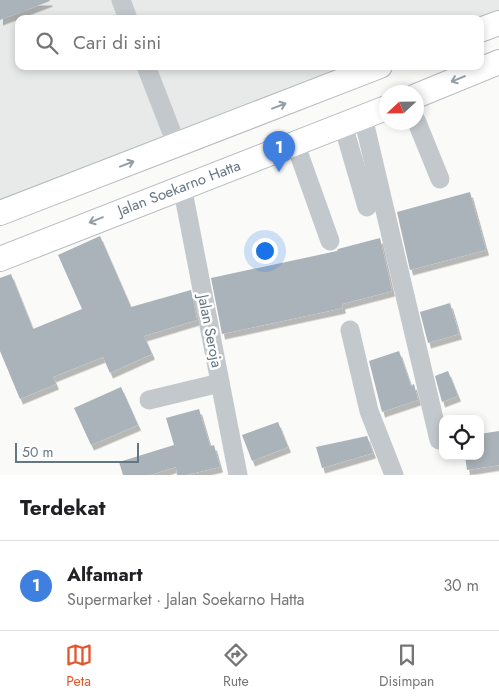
<!DOCTYPE html>
<html lang="id">
<head>
<meta charset="utf-8">
<style>
	body { margin:0; font-family:Jost,sans-serif; background:#f6f6f6; color:#202124 }
	.controls { position:absolute; right:15px; bottom:15px; display:grid; overflow:hidden; border-radius:10px; box-shadow:0 2px 8px #0003 }
	.controls button { width:45px; height:45px; display:grid; place-items:center; padding:0; border:0; border-bottom:1px solid #e0e0e0; background:#fff; color:#202124; font:25px sans-serif }
	.compass { position:absolute; left:379px; top:85px; width:45px; height:45px; border-radius:50%; background:#fff; box-shadow:0 2px 8px #0003; rotate:248deg }
	.scale { position:absolute; left:15px; bottom:12px; width:124px; box-sizing:border-box; padding-left:5px; border:2px solid #657683; border-top:0; font-size:14px; line-height:18px; white-space:nowrap; color:#657683; -webkit-text-stroke:4px #fff; paint-order:stroke }
	.you { position:absolute; left:264px; top:250px; width:18px; height:18px; margin:-12px; border:4px solid #fff; border-radius:50%; background:#1a73e8; box-shadow:0 0 0 8px #1a73e833 }
	.badge { display:grid; place-items:center; width:32px; height:32px; border-radius:50%; background:#e4572e; color:#fff; font-size:16px; font-weight:700 }
	.pin { position:absolute; translate:-50% -41px; filter:drop-shadow(0 1px 2px #0008) }
	.pin::after { content:''; position:absolute; top:26px; width:18px; height:15px; background:inherit; clip-path:polygon(0 0,100% 0,50% 100%) }
	.list { margin:0; padding:0; list-style:none }
	h2 { display:flex; justify-content:space-between; align-items:center; height:65px; margin:0; padding:0 20px; font-size:21px }
	h2 small { font-size:16px; font-weight:400; color:#757577 }
	.list li { display:grid; grid-template-columns:32px 1fr auto; gap:15px; align-items:center; box-sizing:border-box; height:90px; padding:0 20px; border-top:1px solid #e0e0e0 }
	.list b { display:block; font-size:19px; white-space:nowrap }
	.list p { margin:0; font-size:16px; white-space:nowrap; color:#757577 }
	.list em { font-size:16px; font-style:normal; color:#757577 }
	.icon { flex:none; width:28px; height:28px; fill:none; stroke:currentColor; stroke-width:2; stroke-linecap:round; stroke-linejoin:round }
	.map { position:relative; flex:none; width:499px; height:475px; overflow:hidden }
	.search { position:absolute; background:#fff; box-shadow:0 2px 8px #0003; left:15px; right:15px; top:15px; height:55px; display:flex; align-items:center; gap:12px; box-sizing:border-box; padding:0 18px; border-radius:10px; color:#757577; font-size:19px }
	.sheet { height:155px; background:#fff }
	nav { display:flex; justify-content:space-around; align-items:center; box-sizing:border-box; height:70px; border-top:1px solid #e0e0e0; background:#fff; font-size:14px; color:#757577 }
	nav a { display:grid; justify-items:center; gap:2px }
	nav .on { color:#e4572e }
	.map>svg:first-child { display:block }
</style>
</head>
<body>
<div class="map">
<svg width="499" height="475" viewBox="0 0 499 475">
	<defs>
		<filter id="shadow"><feDropShadow dx="3" dy="5.5" stdDeviation="0" flood-color="#0004"/></filter>
	</defs>
	<rect width="100%" height="100%" fill="#fafaf8"/>
	<!-- built -->
	<path fill="#e8e9e9" d="M0,0H499V11L480,19H19V66H359L0,207Z"/>
	<!-- building -->
	<g fill="#aab3b9" filter="url(#shadow)">
		<path d="M0,0H49L50,1L0,20Z"/>
		<path d="M470,192L486,250L410,270L397,212Z"/>
		<path d="M100,236L131,307L191,290L197,320L144,336L152,354L110,373L103,357L53,377L56,384L20,399L0,351V278L11,274L33,329L82,309L58,255Z"/>
		<path d="M380,238L392,291L342,304L343,308L222,334L211,278L337,251L338,249Z"/>
		<path d="M450,303L459,334L428,343L420,312Z"/>
		<path d="M399,351L411,386L414,384L418,400L382,412L369,361Z"/>
		<path d="M448,371L458,396L442,402L435,376Z"/>
		<path d="M121,387L138,425L91,445L74,408Z"/>
		<path d="M199,409L210,446L214,445L220,467L186,475H177L176,467L150,475H123L119,462L174,445L166,418Z"/>
		<path d="M278,422L288,447L252,461L242,435Z"/>
		<path d="M499,431V465L467,470L465,456H480V434Z"/>
		<path d="M367,436L373,453L322,468L316,447Z"/>
	</g>
	<g fill="none" stroke-linecap="round" stroke-linejoin="round">
		<defs>
			<g id="major">
				<path d="M480,30L499,23"/>
				<path d="M416,96L499,62"/>
				<path d="M0,213L380,66"/>
				<path d="M0,259L386,108"/>
			</g>
		</defs>
		<!-- major casing -->
		<use href="#major" stroke="#b5babe" stroke-width="26"/>
		<!-- minor -->
		<g stroke="#c3c8cc" stroke-width="19">
			<path d="M121,0L128,19"/>
			<path d="M146,66L177,146"/>
			<path d="M363,117L439,440"/>
			<path d="M416,120L440,179"/>
			<path d="M343,125L367,207"/>
			<path d="M295,143L330,241"/>
			<path d="M182,186L238,475"/>
			<path d="M350,330L369,411L394,475"/>
			<path d="M149,400L220,383"/>
		</g>
		<!-- major -->
		<use href="#major" stroke="#fff" stroke-width="24"/>
	</g>
	<!-- one-way arrows -->
	<defs><path id="oneway-shaft" d="M-6 0H5M1.5-3L5.5 0L1.5 3" fill="none" stroke-width="1.6" stroke-linecap="round" stroke-linejoin="round" transform="scale(1.25)"/></defs>
	<g stroke="#939fa8">
		<use href="#oneway-shaft" transform="translate(458 79) rotate(158)"/>
		<use href="#oneway-shaft" transform="translate(279 106) rotate(-21)"/>
		<use href="#oneway-shaft" transform="translate(127 164) rotate(-21)"/>
		<use href="#oneway-shaft" transform="translate(96 220) rotate(158)"/>
	</g>
	<g text-anchor="middle" dominant-baseline="central" stroke-width="5" stroke-linejoin="round" paint-order="stroke">
		<!-- street labels -->
		<g font-size="15" fill="#657683" stroke="#fff">
			<text transform="translate(179 188) rotate(-21)">Jalan Soekarno Hatta</text>
			<text transform="translate(210 331) rotate(79)">Jalan Seroja</text>
		</g>
	</g>
</svg>
<div class="controls">
<button><svg class="icon" aria-label="locate" viewBox="0 0 24 24"><circle cx="12" cy="12" r="6"/><path d="M12 2v4M12 18v4M2 12h4M18 12h4"/></svg></button>
</div>
<svg class="compass" viewBox="-18 -18 36 36"><path d="M0-13l5 13h-10z" fill="#e53935"/><path d="M0 13l5-13h-10z" fill="#757577"/></svg>
<div class="scale">50 m</div>
<div class="you"></div>
<div class="pin badge" style="left:279px;top:172px;background:#3f7fe0">1</div>
<div class="search"><svg class="icon" aria-label="search" viewBox="0 0 24 24"><circle cx="10" cy="10" r="6"/><path d="M15 15l6 6"/></svg>Cari di sini</div>
</div>
<section class="sheet">
<h2>Terdekat<small></small></h2>
<ul class="list">
<li><span class="badge" style="background:#3f7fe0">1</span><div><b>Alfamart</b><p>Supermarket · Jalan Soekarno Hatta</p></div><em>30 m</em></li>
</ul>
</section>
<nav>
<a class="on"><svg class="icon" aria-label="map" viewBox="0 0 24 24"><path d="M3 6l6-2 6 2 6-2v14l-6 2-6-2-6 2zM9 4v14M15 6v14"/></svg>Peta</a>
<a><svg class="icon" aria-label="directions" viewBox="0 0 24 24"><path d="M12 3l9 9-9 9-9-9zM9 14v-3h6M13 9l2 2-2 2"/></svg>Rute</a>
<a><svg class="icon" aria-label="saved" viewBox="0 0 24 24"><path d="M7 4h10v16l-5-4-5 4z"/></svg>Disimpan</a>
</nav>
</body>
</html>
